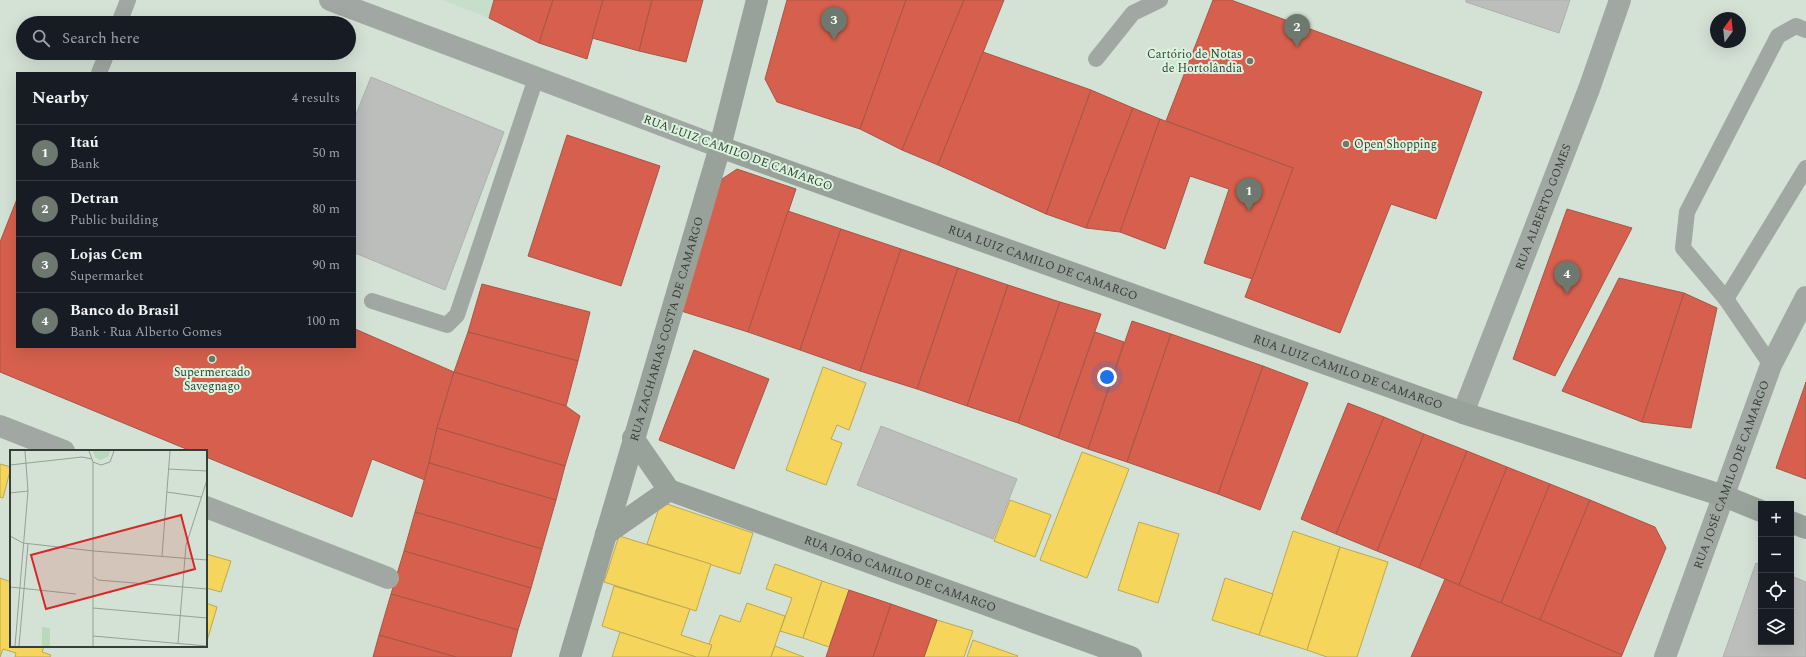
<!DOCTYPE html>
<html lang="en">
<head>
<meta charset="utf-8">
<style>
	body { margin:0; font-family:Spectral,serif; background:#20242c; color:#f1f3f6 }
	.controls { position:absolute; right:12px; bottom:12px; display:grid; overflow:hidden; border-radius:0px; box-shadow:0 4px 16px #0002 }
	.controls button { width:36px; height:36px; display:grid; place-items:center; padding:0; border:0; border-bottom:1px solid #363941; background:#171b24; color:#f1f3f6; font:20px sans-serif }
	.compass { position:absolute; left:1710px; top:12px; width:36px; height:36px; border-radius:50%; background:#171b24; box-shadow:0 4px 16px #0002; rotate:15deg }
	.you { position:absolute; left:1107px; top:377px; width:14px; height:14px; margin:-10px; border:3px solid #fff; border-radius:50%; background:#1a73e8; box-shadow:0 0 0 6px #1a73e833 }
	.badge { display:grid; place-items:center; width:26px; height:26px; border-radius:50%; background:#6d786e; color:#fff; font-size:13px; font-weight:700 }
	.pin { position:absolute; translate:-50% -33px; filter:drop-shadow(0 1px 2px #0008) }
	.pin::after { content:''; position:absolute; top:21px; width:14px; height:12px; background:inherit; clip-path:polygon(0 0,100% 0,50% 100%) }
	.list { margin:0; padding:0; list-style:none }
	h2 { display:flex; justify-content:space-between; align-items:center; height:52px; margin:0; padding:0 16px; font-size:17px }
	h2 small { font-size:13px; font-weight:400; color:#9ea1a6 }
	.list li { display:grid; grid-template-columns:26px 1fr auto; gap:12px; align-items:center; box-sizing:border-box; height:56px; padding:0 16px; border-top:1px solid #363941 }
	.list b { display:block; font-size:15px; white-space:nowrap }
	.list p { margin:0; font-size:13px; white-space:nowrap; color:#9ea1a6 }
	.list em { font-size:13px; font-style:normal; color:#9ea1a6 }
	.icon { flex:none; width:22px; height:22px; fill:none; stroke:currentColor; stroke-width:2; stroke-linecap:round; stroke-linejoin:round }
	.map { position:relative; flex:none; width:1806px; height:657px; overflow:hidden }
	.search { position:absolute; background:#171b24; box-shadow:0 4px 16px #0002; left:16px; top:16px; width:340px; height:44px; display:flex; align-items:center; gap:10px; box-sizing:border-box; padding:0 14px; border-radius:22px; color:#9ea1a6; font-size:15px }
	.panel { position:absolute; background:#171b24; box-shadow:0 4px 16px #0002; left:16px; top:72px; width:340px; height:276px; border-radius:0px }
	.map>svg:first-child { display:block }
</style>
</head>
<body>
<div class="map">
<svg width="1806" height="657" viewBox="0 0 1806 657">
	<rect width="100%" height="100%" fill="#d4e1d5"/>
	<!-- built -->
	<path fill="#c7deca" d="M443,0H494L489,18Z"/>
	<!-- homes -->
	<g fill="#f6d55c" stroke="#bca851">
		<path d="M823,367L866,383L849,430L837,425L831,439L842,443L826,485L786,470Z"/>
		<path d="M1082,452L1129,469L1087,578L1040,560Z"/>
		<path d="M0,464L11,467L3,498L0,497Z"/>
		<path d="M1010,500L1051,515L1035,557L994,541Z"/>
		<path d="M661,502L753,533L740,574L647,544Z"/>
		<path d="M1139,522L1179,534L1158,603L1118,590Z"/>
		<path d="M1293,531L1340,547L1307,650L1259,635Z"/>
		<path d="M619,536L711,564L696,611L604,582Z"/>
		<path d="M1340,547L1388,562L1357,657H1327L1307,650Z"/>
		<path d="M206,554L231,561L221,592L206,588Z"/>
		<path d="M775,564L822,581L803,638L780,631L792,598L766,589Z"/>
		<path d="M0,578L11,582V646H44L42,652L51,655L50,657H15L16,653L3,649L0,657Z"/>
		<path d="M1225,578L1273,594L1259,635L1212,620Z"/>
		<path d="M822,581L849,590L829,647L803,638Z"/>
		<path d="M614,586L690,609L681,635L712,645L708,657H696L602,626Z"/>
		<path d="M206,603L217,607L207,641H206Z"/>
		<path d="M747,603L785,616L771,657H708L712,645L709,644L720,615L740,622Z"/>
		<path d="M937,620L973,631L964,657H924Z"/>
		<path d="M620,632L696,657H612Z"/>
		<path d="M973,640L1018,656L1017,657H967Z"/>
		<path d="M775,646L804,657H771Z"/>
	</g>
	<!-- shops -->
	<g fill="#d6604d" stroke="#a65646">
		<path d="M494,0H553L539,43L489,18Z"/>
		<path d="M553,0H603L587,59L539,43Z"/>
		<path d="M603,0H652L639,51L592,38Z"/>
		<path d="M652,0H703L686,62L639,51Z"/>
		<path d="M787,0H906L860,129L777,102L765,79Z"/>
		<path d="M906,0H964L902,150L860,129Z"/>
		<path d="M964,0H1004L938,165L902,150Z"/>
		<path d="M1213,0H1231L1482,92L1436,219L1391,204L1340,333L1245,297L1293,168L1166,121Z"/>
		<path d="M983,52L1091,90L1046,214L938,165Z"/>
		<path d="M1091,90L1133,108L1086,228L1046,214Z"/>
		<path d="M1133,108L1160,119L1120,232L1086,228Z"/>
		<path d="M1160,119L1293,168L1252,279L1204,263L1229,189L1190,176L1165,249L1120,232Z"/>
		<path d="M567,135L660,166L621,286L528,256Z"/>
		<path d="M737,169L796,189L748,332L678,310L722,179Z"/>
		<path d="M17,199V347H355V329L454,372L437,428L425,480L372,459L352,517L206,457V451H191L0,372V242Z"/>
		<path d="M1567,209L1632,228L1555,376L1513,359Z"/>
		<path d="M788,211L841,229L800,350L748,332Z"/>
		<path d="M841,229L901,249L860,371L800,350Z"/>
		<path d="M901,249L958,268L917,389L860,371Z"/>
		<path d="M958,268L1008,285L967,406L917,389Z"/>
		<path d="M1619,278L1684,293L1642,422L1562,391Z"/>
		<path d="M482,284L590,312L578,361L468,332Z"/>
		<path d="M1008,285L1060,302L1018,423L967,406Z"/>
		<path d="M1684,293L1717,308L1691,428L1642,422Z"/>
		<path d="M1060,302L1101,314L1058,438L1018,423Z"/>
		<path d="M1132,321L1171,334L1127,462L1088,449Z"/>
		<path d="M468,332L578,361L566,406L454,372Z"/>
		<path d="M1095,332L1124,342L1088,449L1058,438Z"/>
		<path d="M1171,334L1263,366L1218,494L1127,462Z"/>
		<path d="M694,350L769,379L734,469L659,440Z"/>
		<path d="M1263,366L1308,383L1260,510L1218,494Z"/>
		<path d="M454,372L566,406L580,416L565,466L437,428Z"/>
		<path d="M1806,382V479L1776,468Z"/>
		<path d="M1348,403L1384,417L1336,534L1301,519Z"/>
		<path d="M1384,417L1424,434L1377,551L1336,534Z"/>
		<path d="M437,428L565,466L556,500L429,463Z"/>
		<path d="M1424,434L1467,451L1419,568L1377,551Z"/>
		<path d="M1467,451L1507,467L1459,585L1419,568Z"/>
		<path d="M429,463L556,500L542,549L415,512Z"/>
		<path d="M1507,467L1550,484L1501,603L1459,585Z"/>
		<path d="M1550,484L1590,500L1540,620L1501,603Z"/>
		<path d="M1590,500L1655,527L1666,548L1622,655L1540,620Z"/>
		<path d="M415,512L542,549L531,588L404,551Z"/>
		<path d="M404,551L531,588L518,630L391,594Z"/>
		<path d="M1445,579L1622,655L1621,657H1411Z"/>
		<path d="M849,590L891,604L873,657H826Z"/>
		<path d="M391,594L518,630L511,657H456L379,635Z"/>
		<path d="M891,604L937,620L924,657H873Z"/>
		<path d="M379,635L456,657H373Z"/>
	</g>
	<!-- building -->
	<g fill="#bcbebc" stroke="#afb0ae">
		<path d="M1466,0H1570L1559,33L1466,2Z"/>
		<path d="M371,77L504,132L445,290L355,253V117Z"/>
		<path d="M881,426L1017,479L993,539L857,485Z"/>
		<path d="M1756,563L1761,565V642H1791V576L1806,582V657H1723Z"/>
	</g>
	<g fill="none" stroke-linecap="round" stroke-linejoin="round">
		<!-- service -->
		<g stroke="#a1a8a3" stroke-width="16">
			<path d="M119,23L128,0"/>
			<path d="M1096,59L1133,13L1160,0"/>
			<path d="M99,73L107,53"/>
			<path d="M1726,299L1806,168"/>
			<path d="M372,301L447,325L457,315L536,78"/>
			<path d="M1771,365L1726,299L1683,248L1687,212L1778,36L1796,26L1806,30"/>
		</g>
		<!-- minor -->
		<g stroke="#a1a8a3" stroke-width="22">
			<path d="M330,0L720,147"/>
			<path id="s1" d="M1463,413L1589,89L1620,0"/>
			<path d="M0,426L64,451"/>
			<path d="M206,507L388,578"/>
			<path id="s2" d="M1665,657L1771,365L1806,297"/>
		</g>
		<!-- primary -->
		<g stroke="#98a19a" stroke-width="22">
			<path id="s3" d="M720,147L1463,413L1724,496L1761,511"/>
			<path id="s4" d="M633,438L669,490L1131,657"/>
			<path d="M1791,522L1806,528"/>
			<path d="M606,534L669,490"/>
			<path id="s5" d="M570,657L720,147L757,0"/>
		</g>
	</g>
	<!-- markers -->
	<g fill="#6d786e" stroke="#dbf4de" stroke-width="1.5">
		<circle cx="1250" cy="61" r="4"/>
		<circle cx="1346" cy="144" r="4"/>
		<circle cx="212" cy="359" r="4"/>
	</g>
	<g text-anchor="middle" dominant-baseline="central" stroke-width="4" stroke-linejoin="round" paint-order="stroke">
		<!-- poi labels -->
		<g font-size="12" fill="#363f37" stroke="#dbf4de" text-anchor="end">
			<text x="1242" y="54">Cartório de Notas<tspan x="1242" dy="14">de Hortolândia</tspan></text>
			<text x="1354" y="144" text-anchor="start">Open Shopping</text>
			<text x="212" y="372" text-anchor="middle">Supermercado<tspan x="212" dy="14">Savegnago</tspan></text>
		</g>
		<!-- street labels -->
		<g font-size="12" fill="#363f37" stroke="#dbf4de">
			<text transform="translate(738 153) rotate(20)">RUA LUIZ CAMILO DE CAMARGO</text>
			<text stroke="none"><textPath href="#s1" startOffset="221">RUA ALBERTO GOMES</textPath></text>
			<text stroke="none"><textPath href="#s3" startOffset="343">RUA LUIZ CAMILO DE CAMARGO</textPath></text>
			<text stroke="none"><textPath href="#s5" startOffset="342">RUA ZACHARIAS COSTA DE CAMARGO</textPath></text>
			<text stroke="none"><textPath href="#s3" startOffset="667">RUA LUIZ CAMILO DE CAMARGO</textPath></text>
			<text stroke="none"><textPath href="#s2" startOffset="194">RUA JOSÉ CAMILO DE CAMARGO</textPath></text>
			<text stroke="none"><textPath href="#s4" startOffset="309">RUA JOÃO CAMILO DE CAMARGO</textPath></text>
		</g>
	</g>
	<!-- overview -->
	<g transform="translate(10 450)">
		<rect width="197" height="197" fill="#d4e1d5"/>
		<path d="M83,1H100V2L98,7L90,10L85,7ZM32,177L40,178V196H32Z" fill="#b9d9bd"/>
		<path fill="none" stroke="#95a096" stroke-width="1" d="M79,1L83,12L91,15L100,12L104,1M0,15L72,7L82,9M158,19L197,21M157,42L191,47M0,43L18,41M0,86L13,93L84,101M84,101L197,110M152,106L160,1M84,127L88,130L197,139M0,137L66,144M83,158L197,168M83,186L197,196M168,193L176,95L197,30M5,196L18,41L15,1M9,196L18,94M83,196V12"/>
		<path fill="#d62828" fill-opacity="0.15" stroke="#d62828" stroke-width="2" d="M171,65L185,119L36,159L21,105Z"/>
		<rect width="197" height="197" fill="none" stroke="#363f37" stroke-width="2"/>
	</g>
</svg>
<div class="controls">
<button>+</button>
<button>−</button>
<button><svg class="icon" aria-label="locate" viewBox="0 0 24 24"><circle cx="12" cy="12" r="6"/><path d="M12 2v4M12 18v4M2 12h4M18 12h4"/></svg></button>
<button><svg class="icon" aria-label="layers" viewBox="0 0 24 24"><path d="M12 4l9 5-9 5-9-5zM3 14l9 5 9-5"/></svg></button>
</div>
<svg class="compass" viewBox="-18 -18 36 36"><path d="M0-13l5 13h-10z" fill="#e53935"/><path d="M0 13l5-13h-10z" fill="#9ea1a6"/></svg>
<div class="you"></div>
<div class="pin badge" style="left:1249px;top:211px">1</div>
<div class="pin badge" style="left:1297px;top:47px">2</div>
<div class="pin badge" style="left:834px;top:40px">3</div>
<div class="pin badge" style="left:1567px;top:294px">4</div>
<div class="search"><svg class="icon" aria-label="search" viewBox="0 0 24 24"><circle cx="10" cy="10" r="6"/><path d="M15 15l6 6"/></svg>Search here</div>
<section class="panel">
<h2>Nearby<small>4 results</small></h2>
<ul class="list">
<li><span class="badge">1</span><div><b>Itaú</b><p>Bank</p></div><em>50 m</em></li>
<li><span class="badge">2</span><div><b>Detran</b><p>Public building</p></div><em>80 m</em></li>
<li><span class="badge">3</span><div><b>Lojas Cem</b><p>Supermarket</p></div><em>90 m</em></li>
<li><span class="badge">4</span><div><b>Banco do Brasil</b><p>Bank · Rua Alberto Gomes</p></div><em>100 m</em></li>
</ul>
</section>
</div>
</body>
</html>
